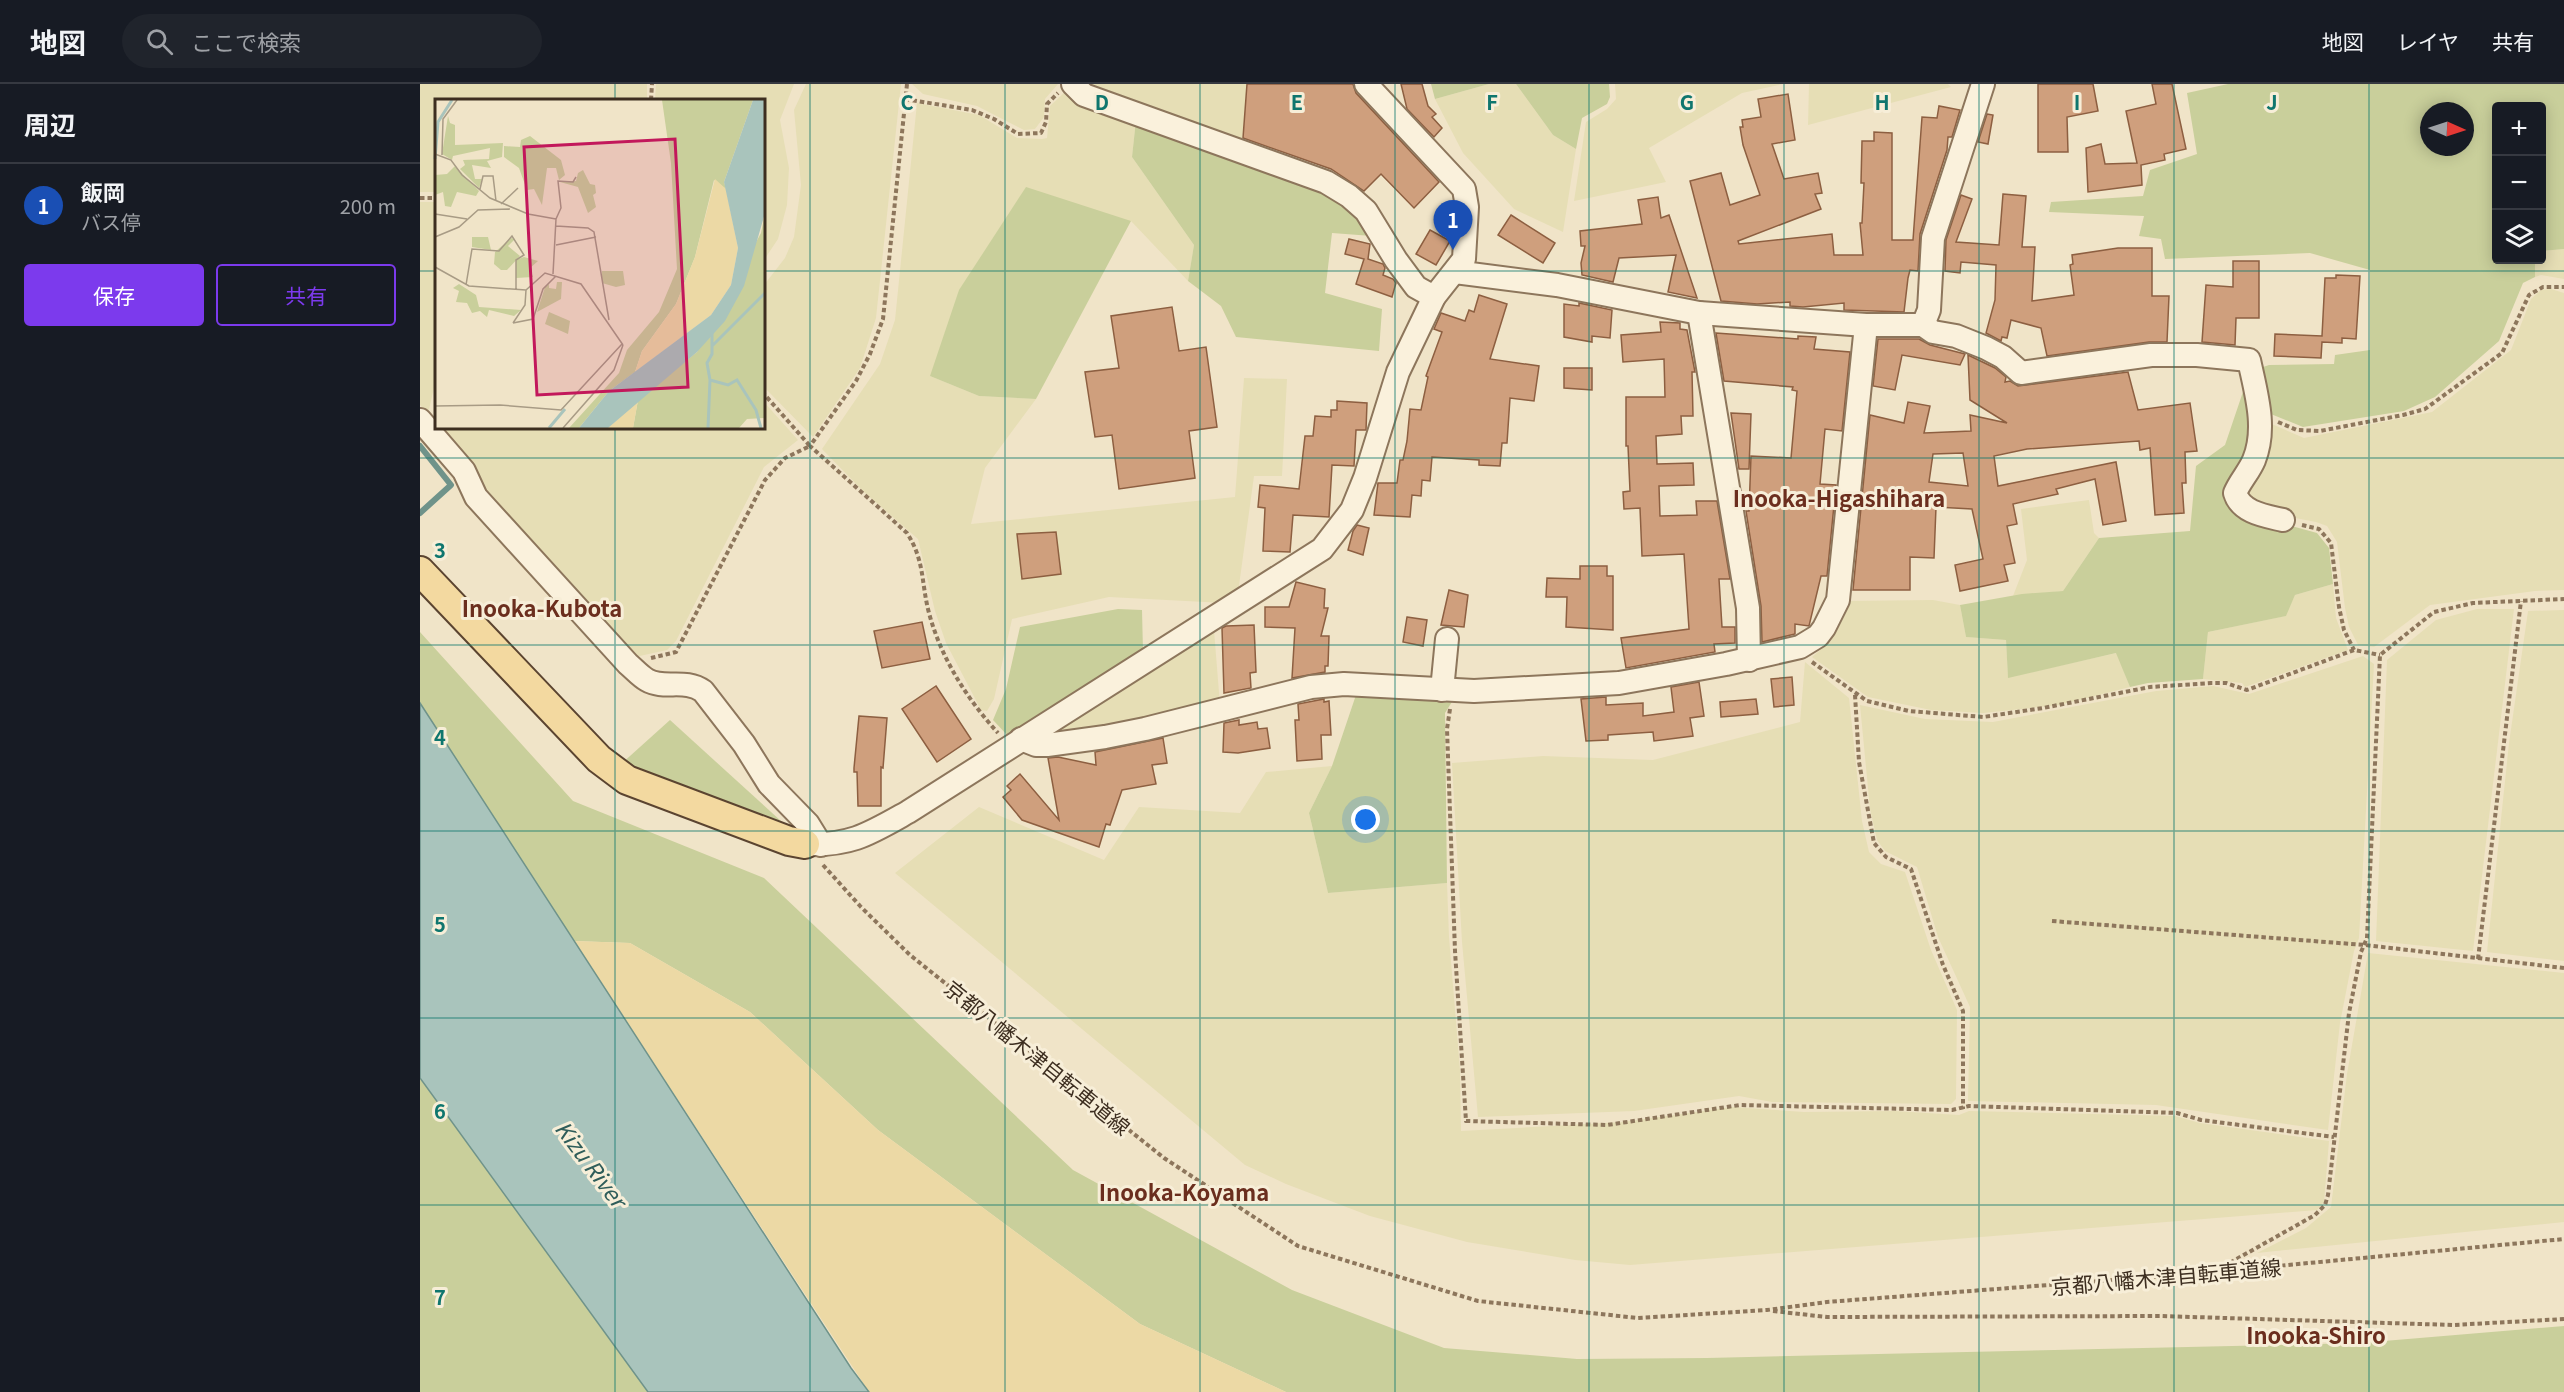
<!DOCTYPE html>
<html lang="ja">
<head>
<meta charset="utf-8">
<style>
	body { margin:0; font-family:Georgia,"Noto Sans JP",serif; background:#20242c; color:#f1f3f6 }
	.controls { position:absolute; right:18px; top:18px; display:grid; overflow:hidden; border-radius:6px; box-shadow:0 3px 15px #0003 }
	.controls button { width:54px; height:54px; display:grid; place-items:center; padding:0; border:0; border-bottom:2px solid #363941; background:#171b24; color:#f1f3f6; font:30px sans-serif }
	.compass { position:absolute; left:2000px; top:18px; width:54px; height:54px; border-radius:50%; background:#171b24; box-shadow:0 3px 15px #0003; rotate:93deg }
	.you { position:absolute; left:946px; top:736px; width:21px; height:21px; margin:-15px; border:4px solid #fff; border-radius:50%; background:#1a73e8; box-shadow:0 0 0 9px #1a73e833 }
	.badge { display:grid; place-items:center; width:39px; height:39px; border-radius:50%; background:#7c3aed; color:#fff; font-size:20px; font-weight:700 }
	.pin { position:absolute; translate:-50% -50px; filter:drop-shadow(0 2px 3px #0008) }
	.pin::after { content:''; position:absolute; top:32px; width:21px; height:18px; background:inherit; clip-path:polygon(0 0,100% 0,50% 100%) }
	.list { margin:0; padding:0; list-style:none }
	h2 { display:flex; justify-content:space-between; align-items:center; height:78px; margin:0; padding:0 24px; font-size:26px }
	h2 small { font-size:20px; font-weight:400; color:#9ea1a6 }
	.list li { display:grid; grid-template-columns:39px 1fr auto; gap:18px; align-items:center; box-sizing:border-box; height:84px; padding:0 24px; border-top:2px solid #363941 }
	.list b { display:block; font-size:22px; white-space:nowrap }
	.list p { margin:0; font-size:20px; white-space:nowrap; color:#9ea1a6 }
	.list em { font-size:20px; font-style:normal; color:#9ea1a6 }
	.actions { display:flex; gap:12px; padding:18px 24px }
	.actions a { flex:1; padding:14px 0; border:2px solid #7c3aed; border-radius:6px; text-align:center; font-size:21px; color:#7c3aed }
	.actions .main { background:#7c3aed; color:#fff }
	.icon { flex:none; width:33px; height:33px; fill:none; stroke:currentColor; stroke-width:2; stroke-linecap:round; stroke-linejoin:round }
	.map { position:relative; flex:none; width:2144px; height:1308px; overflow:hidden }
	header { display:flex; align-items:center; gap:36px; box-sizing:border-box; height:84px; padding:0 30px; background:#171b24; border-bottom:2px solid #363941 }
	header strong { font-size:28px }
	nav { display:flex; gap:33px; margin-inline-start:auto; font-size:21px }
	.search { width:420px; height:54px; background:#20242c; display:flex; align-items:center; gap:15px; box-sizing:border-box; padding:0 21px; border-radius:33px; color:#9ea1a6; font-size:22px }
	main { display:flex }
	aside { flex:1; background:#171b24 }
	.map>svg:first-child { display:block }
</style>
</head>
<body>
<header>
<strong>地図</strong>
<div class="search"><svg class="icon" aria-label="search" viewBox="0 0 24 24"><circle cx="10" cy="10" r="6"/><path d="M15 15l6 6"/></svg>ここで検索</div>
<nav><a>地図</a><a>レイヤ</a><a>共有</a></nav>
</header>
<main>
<aside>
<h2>周辺<small></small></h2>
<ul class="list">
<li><span class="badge" style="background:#1a4fb4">1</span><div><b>飯岡</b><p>バス停</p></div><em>200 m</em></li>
</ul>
<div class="actions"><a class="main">保存</a><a>共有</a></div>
</aside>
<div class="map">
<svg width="2144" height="1308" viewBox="0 0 2144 1308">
	<rect width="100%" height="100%" fill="#f0e4c8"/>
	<!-- farmland -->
	<g fill="#e6deb5">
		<path d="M0,0H227V16H16V108H0Z"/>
		<path d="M236,0H374L360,36L369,84L367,121L358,155L344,176V16H235Z"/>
		<path d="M386,0H481L456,234L440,284L393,353L344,303V201L365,174L374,153L381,101L374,26Z"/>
		<path d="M492,0H638L625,15L624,33L615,45L604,46L557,22L503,10Z"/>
		<path d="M666,0H827L822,57Z"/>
		<path d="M1069,0H1096L1133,51L1156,65L1143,148L1094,125L1043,69L1015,15Z"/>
		<path d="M1195,0H1363L1322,9L1229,64L1246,98L1154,117L1166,38L1187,25L1196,15Z"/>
		<path d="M1389,0H1528L1531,3L1388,41Z"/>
		<path d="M647,6L716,36L712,73L774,161L768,197L711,137L510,292L559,312L616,315L565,384L551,440L815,413L824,294L867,295L862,392H834L818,509L804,519L689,513L592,535L574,615L567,627L561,626L526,559L515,527L498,455L444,408L402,365L460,280L475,236L497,19L559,31L597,54L622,55L627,54L630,22Z"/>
		<path d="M0,118H16V295L8,330L0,321Z"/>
		<path d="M2144,165V195L2121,191L2115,193V176H2122V167Z"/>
		<path d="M2131,205L2144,209V506L2115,507L2010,521L1954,563L1938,561L1929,543L1925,524L1917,458L1907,442L1896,438L1865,432L1822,410L1847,338L1884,354L2012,328L2091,266L2111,215L2121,206Z"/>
		<path d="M344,318L378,356L344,383L256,557L247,566L215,573L69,412L51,380L17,344H344Z"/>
		<path d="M1669,416L1674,449L1679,454L1643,507L1593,512L1607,476L1601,425Z"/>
		<path d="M1913,500L1916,534L1928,566L1825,603L1822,599L1783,595L1788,548L1865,532L1875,511Z"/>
		<path d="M1513,516L1540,521L1546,553L1586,556L1588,593L1697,569L1710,603L1639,621L1563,629L1511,626L1448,613L1392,573L1411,557L1427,517Z"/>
		<path d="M2057,525H2094L2053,867L1956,857L1967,576L2016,536Z"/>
		<path d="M2144,526V877L2067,868L2089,659L2108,527Z"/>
		<path d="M794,546L800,621L617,654Z"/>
		<path d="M1943,572L1954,580L1939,854L1934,867L1920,939L1908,1046L1736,1021L1548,1017L1550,923L1518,853L1497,783L1465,767L1457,756L1450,725L1440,621L1505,635L1573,638L1736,607L1793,602L1829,610Z"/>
		<path d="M1385,578L1429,614L1442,737L1449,768L1461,780L1485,788L1511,866L1537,926L1536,1015L1531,1020L1352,1018L1319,1012L1214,1027L1058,1033L1042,858L1032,679L1123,672L1233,676L1380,638Z"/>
		<path d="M912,682L889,729L908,809L1027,799L1029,853L1040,986L1041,1047L1203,1038L1312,1023L1384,1028L1475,1027L1539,1031L1549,1027L1755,1032L1780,1039L1909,1057L1904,1118L1897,1126L1210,1181L1155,1176L1047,1158L950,1132L866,1100L825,1081L475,789L559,723L684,776L719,723L820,729L846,688Z"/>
		<path d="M1948,869L2144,889V1138L1837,1169L1886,1144L1911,1123L1927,990Z"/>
	</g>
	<!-- green -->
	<g fill="#c9cf9b" fill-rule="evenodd">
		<path d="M1011,0H1069L1015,15Z"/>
		<path d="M1096,0H1189L1190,13L1187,20L1162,34L1156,65L1133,51Z"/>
		<path d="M1808,0H2144V165L2122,167V22H2076V176H2115V193L2103,199L2079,257L2015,313L1984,327L1883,343L1846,328L1837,285L1849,281L1914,280L1915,271L1950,266V186L1890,169L1745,175L1741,155L1719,152L1724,132L1629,128L1631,118L1723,112L1730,86L1777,70L1767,9ZM2009,27H2045V63H2009Z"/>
		<path d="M716,36L922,116L952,152L912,149L905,209L962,225L959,267L816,253L801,222L768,197L774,161L712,73Z"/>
		<path d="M606,103L711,137L616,315L559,312L510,292L539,206Z"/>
		<path d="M1827,296L1836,331L1823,429L1897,449L1909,464L1913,500L1875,511L1866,532L1788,548L1783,595L1728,599L1710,603L1696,569L1588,594L1586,556L1546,553L1540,521L1602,510L1643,507L1679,454L1770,447L1776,382L1805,361Z"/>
		<path d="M698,525L722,526L723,568L588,652L573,636L586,605L600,543Z"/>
		<path d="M0,548L153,717L344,794L653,1086L872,1206L1024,1264L1157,1275L1287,1274L1940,1259L2144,1242V1308H866L720,1240L458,1046L330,928L210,859L154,857L0,619Z"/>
		<path d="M937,608L1035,613L1025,629L1027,799L908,809L889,729L912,682Z"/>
		<path d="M250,636L373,748L200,681Z"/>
		<path d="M0,994L228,1308H0Z"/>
	</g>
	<!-- sand -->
	<path fill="#ecd9a5" d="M154,857L210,859L330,928L458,1046L720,1240L866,1308H449Z"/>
	<!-- water -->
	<path fill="#a9c4bc" stroke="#6f938a" stroke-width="1.5" d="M0,619L431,1284L449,1308H228L0,994Z"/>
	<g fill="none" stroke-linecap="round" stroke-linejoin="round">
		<!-- stream -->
		<path stroke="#6f938a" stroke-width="6" d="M0,362L31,401L0,429"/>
	</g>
	<!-- building -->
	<g fill="#cf9f7d" stroke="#8d5f41" stroke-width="1.5" fill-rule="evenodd">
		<path d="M827,0H933L936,9L1019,98L994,124L961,90L944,107L911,85L823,54Z"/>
		<path d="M981,0H1002L1008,22L1016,30L1012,33L1022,44L1014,53L987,25Z"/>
		<path d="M1618,0H1673L1678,27L1647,33L1648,68H1618Z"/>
		<path d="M1732,0H1752L1766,65L1744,70L1745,76L1721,81L1722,101L1668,108L1666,64L1681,60L1685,80L1717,79L1706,27L1736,20Z"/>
		<path d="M1368,10L1375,56L1352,60L1364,95L1398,89L1402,109L1395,110L1401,125L1318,157L1319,160L1412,150L1414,171H1443L1440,139H1442L1444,99H1441L1442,57H1454V48L1472,49V156H1493L1502,33L1517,34L1519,22L1540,26L1532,53H1528L1527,66L1500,150L1498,187L1490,186L1488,194L1484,228L1424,226V219L1383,223L1370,222V218L1337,220L1301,217L1270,97L1301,89L1310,121L1340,111L1323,61L1320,43H1323L1322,36L1341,33L1338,15Z"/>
		<path d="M1567,30L1573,31L1568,60L1558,58Z"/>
		<path d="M1583,110L1606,112L1602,163H1615L1612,217L1654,211L1650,181L1653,180L1652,171L1698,164H1732V212H1749L1747,258H1729L1627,272L1621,244L1591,236L1587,254L1582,253L1581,257L1566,249L1575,216L1576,181L1541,178L1540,189L1525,187L1526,156L1541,111L1552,115L1536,158L1579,161Z"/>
		<path d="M1238,113L1241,134L1249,131L1277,214L1248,208L1256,171L1199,174L1193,198L1162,191L1161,179L1165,162H1161L1160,147L1222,140L1218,116Z"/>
		<path d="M1091,131L1135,159L1123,179L1078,151Z"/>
		<path d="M1010,146L1030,157L1016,181L996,170Z"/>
		<path d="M929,155L950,160L948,175L963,180L965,184L963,191L973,195L976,199L972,213L936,200L944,175L925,170Z"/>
		<path d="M1813,177H1839V234H1816L1815,261L1782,258L1786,201L1813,203Z"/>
		<path d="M1916,191L1940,192L1936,255L1922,254V259L1902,258L1901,274L1854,272L1855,250L1902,252L1905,194H1916Z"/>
		<path d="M1059,211L1087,220L1070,275L1119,282L1114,317L1090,314L1087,359H1082L1080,382L1059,381V376L1012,373L1010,397L1002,396L1001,412L992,411L990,433L954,431L958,399H977L980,376H983L987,357L990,325L1001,326L1008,293L1006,292L1022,248L1014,245L1021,229L1045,237L1049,226L1054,228Z"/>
		<path d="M1159,219L1192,226L1190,254L1172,252V258L1144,253V220L1159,222Z"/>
		<path d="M752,223L759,267L786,263L797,343L769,347L775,394L699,405L692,351L675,353L665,288L699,284L691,232Z"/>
		<path d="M1240,238L1260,239V245L1267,246L1275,288H1272L1273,332H1261L1262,350L1236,352L1237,380L1273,379L1274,401L1239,402L1240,432L1277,431L1276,417H1297L1310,495H1299L1302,543H1315V559L1294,560L1295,568L1206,584L1201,554L1269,545L1264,470L1222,472L1220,424L1204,425L1203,408L1210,407L1208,362H1206V313H1245L1244,275L1203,278L1201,251L1241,248Z"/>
		<path d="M1296,249L1378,255V252L1396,253L1394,265L1430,268L1422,347L1405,345L1400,400L1416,401L1407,492H1401L1389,542L1375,540V550L1342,558L1341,522L1326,427H1329L1331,372L1371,374L1377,307L1372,306L1373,303L1304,297Z"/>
		<path d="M1458,255H1499L1510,261L1545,270L1540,281L1482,271L1475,306L1453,302Z"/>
		<path d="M1548,271L1575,284L1586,293L1585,298L1590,297L1598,302L1708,288L1718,326L1770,319L1777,367L1765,368L1766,399H1762L1764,429L1735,431L1730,364L1720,366L1719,357L1607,365L1574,372L1578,402L1696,378L1706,437L1683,441L1675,395L1636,405L1638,410L1593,420L1597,440L1587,442L1595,479L1584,481L1588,497L1540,507L1535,481L1563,475L1552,425L1516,423L1514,474L1490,473V506H1433L1450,331L1484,339L1488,318L1510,322L1504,349L1551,347L1550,331L1587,339L1550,316ZM1543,369L1548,402L1509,398L1513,370Z"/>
		<path d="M1144,284H1172V306L1144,304Z"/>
		<path d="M917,317L947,319L946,346H936L934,382L912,381L909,433L873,431L870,468L843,467L845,424L838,423L840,401L879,405L885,352H893L895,332L911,333V326H917Z"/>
		<path d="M1311,329L1331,330L1329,385H1319Z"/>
		<path d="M937,441L949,444L943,471L928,466L933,447Z"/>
		<path d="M636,448L641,490L602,495L597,450Z"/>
		<path d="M1160,482H1187V492H1193V546L1146,543L1147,513H1126L1127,494L1160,495Z"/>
		<path d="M876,498L905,505L904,524H908L901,552H909L908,582H905V588L872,594L875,544L845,543V523H869Z"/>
		<path d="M1029,506L1048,511L1044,543L1021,541Z"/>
		<path d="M987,533L1007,536L1003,562L983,558Z"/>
		<path d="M502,538L510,575L462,584L454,547Z"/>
		<path d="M834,541L836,588L830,589L831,604L804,609L802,544L806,542Z"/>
		<path d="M1372,593L1374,621L1354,623L1351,595Z"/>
		<path d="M1279,598L1284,632L1270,634L1273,652L1234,657L1233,648L1188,651V656L1166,657L1161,615L1186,613V621L1223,619V632L1254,628L1251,603Z"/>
		<path d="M516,602L551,655L517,678L482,625Z"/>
		<path d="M904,615V618L909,617L911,651H901L902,675L877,677L875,636H879L878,620Z"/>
		<path d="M1336,615L1338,630L1301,633L1300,618Z"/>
		<path d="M439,632L467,634L463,684L461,683V722H438L437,688H434V684Z"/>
		<path d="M819,636V641L837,638L838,645L847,644L850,664L818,669L803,668L804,639Z"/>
		<path d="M743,654L747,679L732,681L736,700L702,706L690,741L686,740L679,763L602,736L583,713L591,706L587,702L600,690L639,736L628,674L638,673L676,681L675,668Z"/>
	</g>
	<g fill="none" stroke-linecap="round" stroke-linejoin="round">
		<defs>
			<g id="minor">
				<path d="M653,0L664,11L906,98L929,112L946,127L976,176L996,203L1014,213"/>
				<path d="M1035,188L1137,201L1279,229L1446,241H1503L1513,248L1536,252L1566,264L1583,273L1601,289L1731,271H1777L1829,276C1836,309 1847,344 1834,376C1829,388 1820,397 1815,409C1821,429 1846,432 1863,436"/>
				<path d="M1279,229L1328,524L1329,576"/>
				<path d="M1503,241L1509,226L1513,154L1563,0"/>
				<path d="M0,336L44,387L56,413L208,580C214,585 220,592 227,596C244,606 265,594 283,607L324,660L349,700L388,740L401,761"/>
				<path d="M1022,606L1027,555"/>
				<path d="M601,655L616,661H627L685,653L725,645L891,603L924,600L1054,607L1199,599L1306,580L1380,563L1398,552L1404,544L1418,516L1446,241"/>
				<path d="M385,760C431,762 449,750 488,728L902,465L932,426L945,394L978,288L1014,213L1044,175L1047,123L1044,105L946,0"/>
			</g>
			<path id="major" d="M0,487L179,675L207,696L369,757L385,760"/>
		</defs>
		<!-- minor casing -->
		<use href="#minor" stroke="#8d765c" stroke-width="26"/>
		<!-- major casing -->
		<use href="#major" stroke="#5b4430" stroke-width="32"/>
		<!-- path -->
		<g stroke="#8d765c" stroke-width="4" stroke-dasharray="4.5 3" stroke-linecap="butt">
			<path d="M487,0L463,235L450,270L436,297L390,362L487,449C505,477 501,499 509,529C521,574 547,615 578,649"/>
			<path d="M485,15L552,26L574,35L598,50L621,49L626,38L627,20L638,9"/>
			<path d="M231,16L232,0"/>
			<path d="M0,114H16"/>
			<path d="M1858,338L1877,346L1900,347L1983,331L2005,325L2082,269L2109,211L2123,203H2144"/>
			<path d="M1882,441L1899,445L1911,459L1919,523L1924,546L1934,566"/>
			<path d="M231,574L256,568L345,396L365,374L390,362L344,310"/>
			<path d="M1392,578L1447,617L1489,627L1563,633L1623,624L1730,603L1791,599H1806L1827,606L1934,566L1960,571"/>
			<path d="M1435,611L1439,678L1454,759L1466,773L1491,785L1523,881L1543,927V1025"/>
			<path d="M1030,625L1027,645L1035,867L1046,1037L1187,1041L1320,1021L1532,1026L1549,1022L1757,1029L1781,1036L1914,1053"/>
			<path d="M403,781L441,823L490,871L744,1074L878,1162L1058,1217L1218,1234L1347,1226L1407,1218L1772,1190L2144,1155"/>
			<path d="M1632,837L1945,861L2144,884"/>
			<path d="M2058,875L2101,517"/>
			<path d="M1797,1186L1895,1131L1905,1121L1908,1111L1929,929L1941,868L1947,854L1960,571L2014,528L2053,519L2144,515"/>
			<path d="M1353,1227L1407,1233L1740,1232L2033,1241L2144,1235"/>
		</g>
		<!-- minor -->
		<use href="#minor" stroke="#faf1dc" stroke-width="22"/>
		<!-- major -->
		<use href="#major" stroke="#f3d9a0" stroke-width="28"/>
	</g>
	<!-- grid -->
	<path fill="none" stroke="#0f766e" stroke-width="1.5" stroke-opacity="0.55" d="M195,0V16M390,0V1308M585,0V1308M780,0V1308M975,0V1308M1169,0V1308M1364,0V1308M1559,0V1308M1754,0V1308M1949,0V1308M0,187H16M344,187H2144M195,344V1308M0,374H2144M0,561H2144M0,747H2144M0,934H2144M0,1121H2144"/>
	<g text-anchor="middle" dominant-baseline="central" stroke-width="6" stroke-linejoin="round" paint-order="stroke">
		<!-- street labels -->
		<g font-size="21" fill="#3d2e20" stroke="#f7eed8">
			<text transform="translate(618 973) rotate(39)">京都八幡木津自転車道線</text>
			<text transform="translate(1746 1192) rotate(-5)">京都八幡木津自転車道線</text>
		</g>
		<!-- neighbourhood labels -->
		<g font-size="22" font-weight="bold" fill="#6b2e1e" stroke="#f7eed8">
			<text x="1419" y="413">Inooka-Higashihara</text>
			<text x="122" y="523">Inooka-Kubota</text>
			<text x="764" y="1107">Inooka-Koyama</text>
			<text x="1896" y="1250">Inooka-Shiro</text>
		</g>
		<!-- water labels -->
		<g font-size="22" font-style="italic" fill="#2f5d5a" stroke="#f7eed8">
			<text transform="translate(172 1079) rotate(53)">Kizu River</text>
		</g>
	</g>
	<!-- overview -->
	<g transform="translate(15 15)">
		<rect width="330" height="330" fill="#f0e4c8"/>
		<path d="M227,1H318L289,83L291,90L279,81L260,158L241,205L207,252L200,273L174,292L144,329H134L184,274L192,251L224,213L242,170L236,64ZM13,17L15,24L20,26V46L68,44L67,58L52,62L56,69L37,66L40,80H47L44,89L25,70L30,66L28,61L54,60L55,49L18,57L17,61L7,55ZM95,37L126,61L130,76L124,81L121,69H112L107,106L99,90L92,91L84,69L69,58V47L85,48L86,41ZM20,67L44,92L41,97L22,93L16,108L10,107L8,93L0,96V76L12,75ZM148,71L155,85L160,86L161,94L158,96L161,108L153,114L143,88L125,83L141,82L143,74ZM330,114V319L312,320L304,329H198L203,301L262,253L326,134ZM37,138H53L56,151L37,148ZM76,139L80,140L73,147L85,157L72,171H66L59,165L60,153ZM89,158L103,162L95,169L98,178L81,179V161ZM167,172H188L190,186L181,188L167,184ZM122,183H127L126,200L102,213L110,188L114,185V189L121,190ZM24,185L41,196L44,208L86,211L79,217L54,211L52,218L45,212L37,214L32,204L21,203L24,192L18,189ZM114,213L135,222L133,235L110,225Z" fill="#c9cf9b"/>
		<path d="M280,80L291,90L303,149L296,186L276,216L200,273L207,252L241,205L260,158ZM203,301L198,329H173Z" fill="#ecd9a5"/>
		<path d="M318,1H330V114L309,187L290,222L262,253L173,329H144L174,292L276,216L296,186L303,149L289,83Z" fill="#a9c4bc"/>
		<path fill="none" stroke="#a9c4bc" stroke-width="3" d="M0,60L3,23L17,1M277,233V255L272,264L275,281L293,286L302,281L321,311L326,329M277,247L330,194M114,329L130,310M273,329L275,281"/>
		<path fill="none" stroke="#a89b85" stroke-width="1.5" d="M0,55L16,61L27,76L55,99L93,115L121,120M7,56L8,20L22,1M45,90L48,77H58L61,102M66,105L83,89M0,115L32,120M121,127L153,129L159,133L174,221M0,138L24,128L43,111L75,110M121,146L161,138M0,168L34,187L91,191L110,174L146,185L188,246M118,175L121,120L126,109L123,82L138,83L141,78M31,186L37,150L64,152L77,137L89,156L81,161V191M78,224L98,220L108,190L121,177M78,224L90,206L91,191M0,307L65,306L126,311L187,245M128,329L179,271L188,246"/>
		<path fill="#c2185b" fill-opacity="0.15" stroke="#c2185b" stroke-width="3" d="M240,40L253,288L102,296L89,48Z"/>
		<rect width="330" height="330" fill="none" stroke="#3d2e20" stroke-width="3"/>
	</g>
	<g font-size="20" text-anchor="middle" font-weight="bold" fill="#0f766e" stroke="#f7eed8" stroke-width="6" stroke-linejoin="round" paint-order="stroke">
		<text x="487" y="26">C</text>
		<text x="682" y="26">D</text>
		<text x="877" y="26">E</text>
		<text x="1072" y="26">F</text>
		<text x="1267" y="26">G</text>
		<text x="1462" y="26">H</text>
		<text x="1657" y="26">I</text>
		<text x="1852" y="26">J</text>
		<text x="20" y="474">3</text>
		<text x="20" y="661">4</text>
		<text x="20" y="848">5</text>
		<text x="20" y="1035">6</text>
		<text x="20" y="1221">7</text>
	</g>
</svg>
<div class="controls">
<button>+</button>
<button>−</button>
<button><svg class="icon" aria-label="layers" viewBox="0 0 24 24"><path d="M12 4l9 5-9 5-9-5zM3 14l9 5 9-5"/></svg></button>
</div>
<svg class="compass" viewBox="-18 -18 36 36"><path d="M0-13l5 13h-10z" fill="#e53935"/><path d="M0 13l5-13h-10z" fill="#9ea1a6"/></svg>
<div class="you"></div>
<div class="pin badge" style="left:1033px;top:166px;background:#1a4fb4">1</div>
</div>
</main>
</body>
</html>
